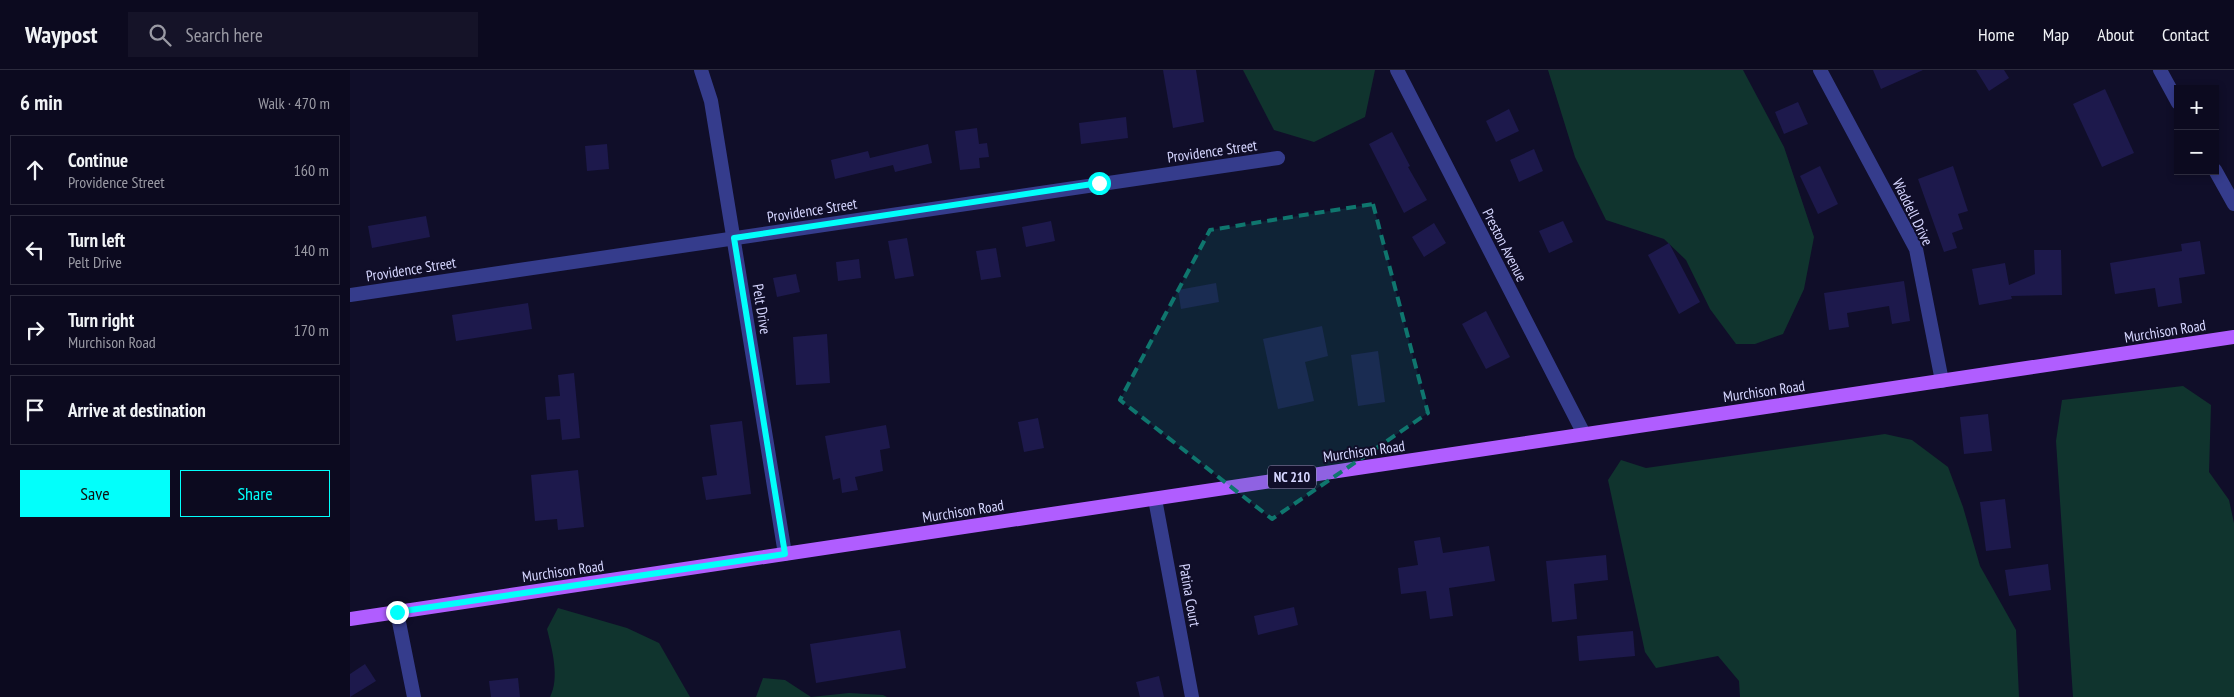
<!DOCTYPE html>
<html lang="en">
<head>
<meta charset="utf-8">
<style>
	body { margin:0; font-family:"PT Sans Narrow",sans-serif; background:#151328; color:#f1f3f6 }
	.controls { position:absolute; right:15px; top:15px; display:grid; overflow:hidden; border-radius:0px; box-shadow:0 2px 8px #0003 }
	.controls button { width:45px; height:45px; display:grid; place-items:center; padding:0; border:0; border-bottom:1px solid #2c2b3d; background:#0c0a1f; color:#f1f3f6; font:25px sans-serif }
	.stop { position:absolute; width:15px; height:15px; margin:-11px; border:4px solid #02fffb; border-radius:50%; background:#fff }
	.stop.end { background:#02fffb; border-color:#fff; box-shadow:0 1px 5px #0008 }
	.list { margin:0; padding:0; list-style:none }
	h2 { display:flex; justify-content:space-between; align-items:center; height:65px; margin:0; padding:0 20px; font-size:21px }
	h2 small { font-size:16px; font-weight:400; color:#9a9aa4 }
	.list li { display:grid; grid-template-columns:32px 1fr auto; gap:15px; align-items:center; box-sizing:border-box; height:70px; margin:0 10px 10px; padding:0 10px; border:1px solid #2c2b3d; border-radius:0px }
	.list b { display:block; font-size:19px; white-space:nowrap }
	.list p { margin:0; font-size:16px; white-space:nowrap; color:#9a9aa4 }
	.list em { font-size:16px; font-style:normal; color:#9a9aa4 }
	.actions { display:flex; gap:10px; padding:15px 20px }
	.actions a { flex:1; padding:11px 0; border:1px solid #02fffb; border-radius:0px; text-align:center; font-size:18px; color:#02fffb }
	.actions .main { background:#02fffb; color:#111 }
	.icon { flex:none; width:28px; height:28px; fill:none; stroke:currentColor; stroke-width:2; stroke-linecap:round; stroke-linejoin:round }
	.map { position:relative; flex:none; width:1884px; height:627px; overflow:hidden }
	header { display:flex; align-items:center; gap:30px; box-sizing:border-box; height:70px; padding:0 25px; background:#0c0a1f; border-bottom:1px solid #2c2b3d }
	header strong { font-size:24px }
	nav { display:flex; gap:28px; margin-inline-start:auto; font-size:18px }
	.search { width:350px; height:45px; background:#151328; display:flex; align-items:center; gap:12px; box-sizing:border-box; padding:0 18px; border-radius:0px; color:#9a9aa4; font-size:19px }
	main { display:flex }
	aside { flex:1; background:#0c0a1f }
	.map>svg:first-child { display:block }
</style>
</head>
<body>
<header>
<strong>Waypost</strong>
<div class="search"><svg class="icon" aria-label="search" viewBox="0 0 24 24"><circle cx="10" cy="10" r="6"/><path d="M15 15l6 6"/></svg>Search here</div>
<nav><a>Home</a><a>Map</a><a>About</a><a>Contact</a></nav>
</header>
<main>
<aside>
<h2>6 min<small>Walk · 470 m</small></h2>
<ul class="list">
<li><svg class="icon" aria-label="ahead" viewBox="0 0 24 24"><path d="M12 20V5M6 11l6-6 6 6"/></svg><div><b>Continue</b><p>Providence Street</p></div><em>160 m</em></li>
<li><svg class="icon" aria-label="left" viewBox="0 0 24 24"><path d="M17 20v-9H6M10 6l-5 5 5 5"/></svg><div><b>Turn left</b><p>Pelt Drive</p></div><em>140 m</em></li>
<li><svg class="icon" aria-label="right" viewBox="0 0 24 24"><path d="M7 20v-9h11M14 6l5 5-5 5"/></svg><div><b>Turn right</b><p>Murchison Road</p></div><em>170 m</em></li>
<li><svg class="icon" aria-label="arrive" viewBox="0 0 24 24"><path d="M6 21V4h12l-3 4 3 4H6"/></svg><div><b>Arrive at destination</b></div></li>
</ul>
<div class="actions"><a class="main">Save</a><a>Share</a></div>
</aside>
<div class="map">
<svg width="1884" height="627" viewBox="0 0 1884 627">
	<rect width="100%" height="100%" fill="#100e29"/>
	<!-- green -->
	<g fill="#10342e">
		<path d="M893,0H1025L1015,47L964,72L924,60Z"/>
		<path d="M1198,0H1393L1434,77L1464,167L1454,219L1433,264L1405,274H1386L1360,239L1336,190L1314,169L1256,150L1225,87Z"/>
		<path d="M1833,316L1861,335L1859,402L1879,430L1884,453V627H1723L1706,371L1712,330Z"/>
		<path d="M1535,364L1562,370L1598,397L1613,437L1630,496L1666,560L1669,627H1390L1389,611L1368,586L1306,598L1295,582L1258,410L1271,390L1296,398Z"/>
		<path d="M208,538L277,558L309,573L340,627H200C210,608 202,579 197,559Z"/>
		<path d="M413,608L435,610L461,627L499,623L533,625L537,627H406Z"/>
	</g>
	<!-- building -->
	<g fill="#1d194c">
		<path d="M813,0H846L854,52L823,58Z"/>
		<path d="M1523,0H1573L1531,19Z"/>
		<path d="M1626,0H1654L1659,8L1639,21Z"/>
		<path d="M1755,19L1784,83L1752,97L1723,34Z"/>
		<path d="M1448,32L1458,54L1434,64L1425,42Z"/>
		<path d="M1159,39L1169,61L1146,72L1136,51Z"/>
		<path d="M776,47L778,68L731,74L729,53Z"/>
		<path d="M627,58L629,74L637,73L639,87L629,88L630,98L610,100L605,61Z"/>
		<path d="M1042,62L1060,96L1058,97L1077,130L1054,143L1019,74Z"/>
		<path d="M257,74L259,99L237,101L235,76Z"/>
		<path d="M578,74L582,93L545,102L543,95L485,109L481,90L518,81L520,88Z"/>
		<path d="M1184,79L1193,101L1169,112L1160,90Z"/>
		<path d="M1470,96L1488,134L1468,144L1450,106Z"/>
		<path d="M1603,96L1618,141L1608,144L1613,159L1602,163L1607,178L1594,182L1568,109Z"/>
		<path d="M76,146L80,167L22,178L18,156Z"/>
		<path d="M701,151L705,171L676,177L672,157Z"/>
		<path d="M1213,151L1223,172L1199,183L1189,161Z"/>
		<path d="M1084,153L1096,173L1074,187L1062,167Z"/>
		<path d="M557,168L564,206L545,209L538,171Z"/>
		<path d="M1850,171L1855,204L1829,208L1832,233L1808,237L1805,218L1765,224L1760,193L1832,181L1831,174Z"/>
		<path d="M1319,173L1350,232L1329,244L1298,185Z"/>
		<path d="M646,178L651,207L631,210L626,181Z"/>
		<path d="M1684,180H1711L1712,225L1661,226L1662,229L1629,235L1622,199L1655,193L1659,215L1685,204Z"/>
		<path d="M509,189L511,208L488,211L486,192Z"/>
		<path d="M446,204L450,222L427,227L423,208Z"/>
		<path d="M1554,211L1560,251L1542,254L1539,236L1497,243L1499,257L1479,260L1474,223Z"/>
		<path d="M866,213L869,232L831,239L828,220Z"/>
		<path d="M178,233L182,259L106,271L102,245Z"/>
		<path d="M1136,241L1160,287L1136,299L1112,254Z"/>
		<path d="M972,256L978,286L955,292L964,331L928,339L913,269Z"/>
		<path d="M477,264L480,313L446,315L443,267Z"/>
		<path d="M1028,281L1035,332L1008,336L1001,285Z"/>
		<path d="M224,303L230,368L212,370L210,349L197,350L195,327L210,326L208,305Z"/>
		<path d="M1638,344L1642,381L1614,384L1610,347Z"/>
		<path d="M688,348L694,378L674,382L668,352Z"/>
		<path d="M392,351L401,424L356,430L352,407L367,405L360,355Z"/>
		<path d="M536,355L540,378L530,380L533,401L505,407L508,420L492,423L490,408L483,410L475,366Z"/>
		<path d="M228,400L234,457L208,460L207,449L185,451L181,405Z"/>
		<path d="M1655,429L1661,478L1636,481L1630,432Z"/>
		<path d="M1090,467L1093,483L1139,476L1145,511L1099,518L1103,546L1080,549L1076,521L1051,524L1048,498L1068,495L1064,471Z"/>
		<path d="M1256,485L1258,510L1224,514L1227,549L1202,552L1196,491Z"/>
		<path d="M1698,494L1701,520L1659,526L1655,500Z"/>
		<path d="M944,537L948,555L908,565L904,546Z"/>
		<path d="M550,560L556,598L466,613L460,574Z"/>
		<path d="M1283,561L1285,586L1229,591L1227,566Z"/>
		<path d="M15,594L26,611L0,627V604Z"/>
		<path d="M809,606L814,627H790L786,612Z"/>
		<path d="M168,608L170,627H141L139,611Z"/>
	</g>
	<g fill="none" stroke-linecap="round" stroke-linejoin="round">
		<!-- minor -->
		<g stroke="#353c8c" stroke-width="14">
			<path d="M351,0L361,31L435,484"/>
			<path d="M1047,0L1234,364"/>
			<path d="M1470,0L1566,179L1592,311"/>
			<path d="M1810,0L1828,33"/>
			<path d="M1865,100L1884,134"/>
			<path d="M0,225L928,88"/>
			<path d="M805,429L842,627"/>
			<path d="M47,542L64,627"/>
		</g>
		<!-- primary -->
		<path stroke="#b05dff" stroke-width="14" d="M0,549L1884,267"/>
	</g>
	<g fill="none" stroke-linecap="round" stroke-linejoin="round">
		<!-- route -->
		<path stroke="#02fffb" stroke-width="6" d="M47,542L435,484L384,168L749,113"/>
	</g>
	<!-- marked area -->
	<path fill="#0f766e" fill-opacity="0.2" stroke="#0f766e" stroke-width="4" stroke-dasharray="10 6" stroke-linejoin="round" d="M1023,134L1078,343L922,449L770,330L860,160Z"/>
	<g text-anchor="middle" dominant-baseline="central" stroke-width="4" stroke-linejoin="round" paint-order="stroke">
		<!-- shield labels -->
		<rect fill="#100e29" stroke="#9b9abf" stroke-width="1" x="918" y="395.5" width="48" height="23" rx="4"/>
		<g font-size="14" font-weight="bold" fill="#d6d6ff">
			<text x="942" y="407">NC 210</text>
		</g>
		<!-- street labels -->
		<g font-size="15" fill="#d6d6ff" stroke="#100e29">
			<text transform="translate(862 81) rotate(-8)">Providence Street</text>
			<text transform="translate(462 140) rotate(-9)">Providence Street</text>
			<text transform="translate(1563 142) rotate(64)">Waddell Drive</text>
			<text transform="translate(1155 175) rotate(63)">Preston Avenue</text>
			<text transform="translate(61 199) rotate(-9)">Providence Street</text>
			<text transform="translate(412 239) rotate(81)">Pelt Drive</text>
			<text transform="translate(1815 261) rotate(-9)">Murchison Road</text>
			<text transform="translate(1414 321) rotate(-8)">Murchison Road</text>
			<text transform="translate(1014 381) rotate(-8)">Murchison Road</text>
			<text transform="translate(613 441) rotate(-9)">Murchison Road</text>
			<text transform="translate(213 501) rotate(-8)">Murchison Road</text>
			<text transform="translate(840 525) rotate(80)">Patina Court</text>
		</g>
	</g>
</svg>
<div class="controls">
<button>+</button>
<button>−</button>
</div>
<div class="stop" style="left:749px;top:113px"></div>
<div class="stop end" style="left:47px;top:542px"></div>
</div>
</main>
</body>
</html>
